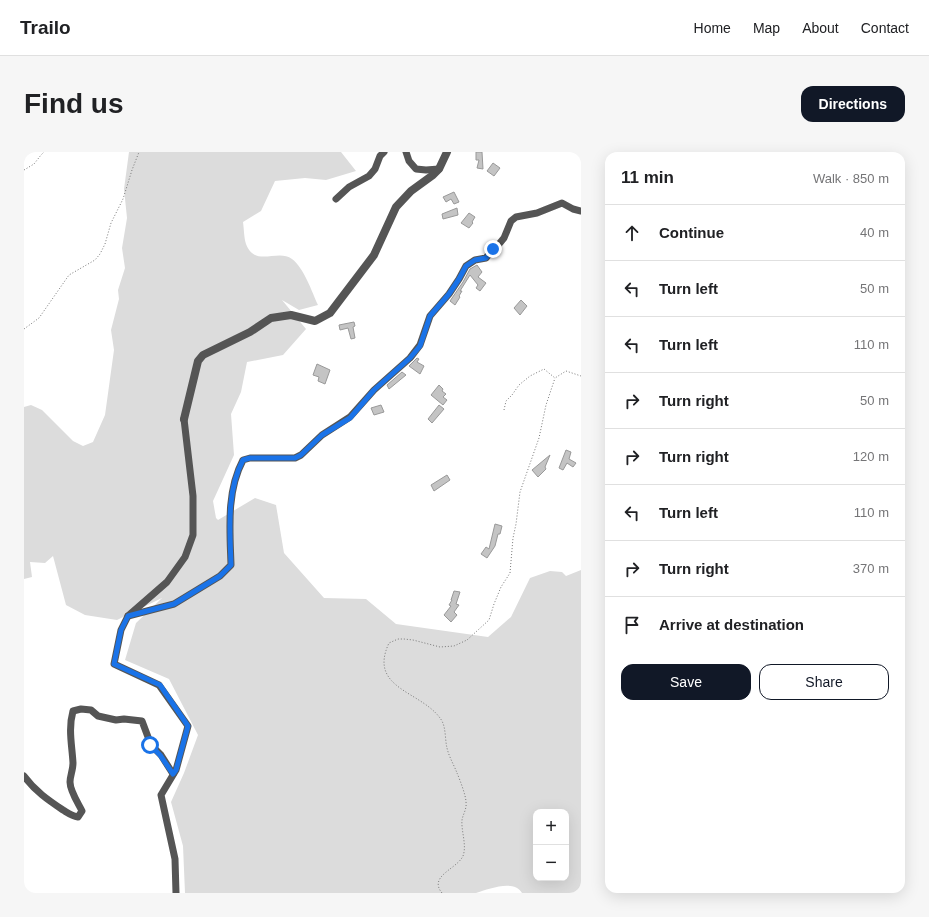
<!DOCTYPE html>
<html lang="en">
<head>
<meta charset="utf-8">
<style>
	body { margin:0; font-family:Arial,sans-serif; background:#f6f6f6; color:#202124 }
	.controls { position:absolute; right:12px; bottom:12px; display:grid; overflow:hidden; border-radius:8px; box-shadow:0 4px 16px #0002 }
	.controls button { width:36px; height:36px; display:grid; place-items:center; padding:0; border:0; border-bottom:1px solid #e0e0e0; background:#fff; color:#202124; font:20px sans-serif }
	.stop { position:absolute; width:12px; height:12px; margin:-9px; border:3px solid #1a73e8; border-radius:50%; background:#fff }
	.stop.end { background:#1a73e8; border-color:#fff; box-shadow:0 1px 4px #0008 }
	.list { margin:0; padding:0; list-style:none }
	h2 { display:flex; justify-content:space-between; align-items:center; height:52px; margin:0; padding:0 16px; font-size:17px }
	h2 small { font-size:13px; font-weight:400; color:#757577 }
	.list li { display:grid; grid-template-columns:26px 1fr auto; gap:12px; align-items:center; box-sizing:border-box; height:56px; padding:0 16px; border-top:1px solid #e0e0e0 }
	.list b { display:block; font-size:15px; white-space:nowrap }
	.list em { font-size:13px; font-style:normal; color:#757577 }
	.actions { display:flex; gap:8px; padding:12px 16px }
	.actions a { flex:1; padding:9px 0; border:1px solid #111827; border-radius:12px; text-align:center; font-size:14px; color:#111827 }
	.actions .main { background:#111827; color:#fff }
	.icon { flex:none; width:22px; height:22px; fill:none; stroke:currentColor; stroke-width:2; stroke-linecap:round; stroke-linejoin:round }
	.map { position:relative; flex:none; width:557px; height:741px; overflow:hidden; border-radius:12px }
	header { display:flex; align-items:center; gap:24px; box-sizing:border-box; height:56px; padding:0 20px; background:#fff; border-bottom:1px solid #e0e0e0 }
	header strong { font-size:19px }
	nav { display:flex; gap:22px; margin-inline-start:auto; font-size:14px }
	.intro { display:flex; align-items:center; justify-content:space-between; box-sizing:border-box; height:96px; padding:0 24px }
	h1 { margin:0; font-size:28px }
	.button { padding:10px 18px; border-radius:12px; background:#111827; color:#fff; font-size:14px; font-weight:700 }
	main { display:flex; gap:24px; padding:0 24px }
	aside { flex:1; background:#fff; border-radius:12px; box-shadow:0 4px 16px #0002 }
	.map>svg:first-child { display:block }
</style>
</head>
<body>
<header>
<strong>Trailo</strong>
<nav><a>Home</a><a>Map</a><a>About</a><a>Contact</a></nav>
</header>
<div class="intro"><h1>Find us</h1><a class="button">Directions</a></div>
<main>
<div class="map">
<svg width="557" height="741" viewBox="0 0 557 741">
	<rect width="100%" height="100%" fill="#fff"/>
	<!-- green -->
	<path fill="#dcdcdc" fill-rule="evenodd" d="M105,0H317L332,19L302,28L281,26L251,29L237,59L219,70C220,77 220,86 222,92C231,116 254,96 268,107C280,116 288,140 294,153L275,158L258,148L282,177L259,203L223,210L217,240L207,262L210,303L189,349L192,366L194,368L231,346L252,353L260,401L300,446L342,447L372,472L464,485L487,465L506,426L526,419L538,420L542,424L557,418V741H498C490,727 465,737 452,741H161L159,694L147,650L160,621L174,583L145,527L101,508L112,471L138,446L93,468L61,463L42,453L29,404L21,411L6,410L8,425L0,427V255L7,253L18,258L49,289L59,294L69,290L81,263L90,198L87,178L95,147L94,138L101,116L98,96L103,66L100,37ZM512,660H542V726H512Z"/>
	<!-- building -->
	<g fill="#c4c4c4" stroke="#999">
		<path d="M452,0H458L459,17L453,16L455,8H452Z"/>
		<path d="M469,11L476,16L470,24L463,19Z"/>
		<path d="M430,40L435,50L430,52L427,47L422,50L419,45Z"/>
		<path d="M433,56L434,63L419,67L418,62Z"/>
		<path d="M445,61L451,65L448,70L449,71L445,76L437,71Z"/>
		<path d="M453,113L458,120L454,125L462,131L456,139L452,136L454,133L446,123L436,139H438L435,144L436,145L431,153L426,149L439,130L446,117Z"/>
		<path d="M497,148L503,154L496,163L490,156Z"/>
		<path d="M330,170L331,174L329,175L331,186L327,187L324,176L316,178L315,173Z"/>
		<path d="M393,206L395,207L393,210L400,214L396,222L385,214Z"/>
		<path d="M293,212L306,218L301,232L294,229L295,225L289,223Z"/>
		<path d="M378,220L382,223L365,237L363,233Z"/>
		<path d="M415,233L419,237L418,239L422,242L419,245L423,248L419,253L407,243Z"/>
		<path d="M357,253L360,260L350,263L347,256Z"/>
		<path d="M415,253L420,257L408,271L404,267Z"/>
		<path d="M542,298L547,300L545,307L552,311L549,315L543,311L539,318L535,316Z"/>
		<path d="M526,303L521,315L522,317L514,325L508,318Z"/>
		<path d="M423,323L426,328L410,339L407,333Z"/>
		<path d="M471,372L478,374L476,382H474L471,394L463,406L457,402L462,395L465,397Z"/>
		<path d="M430,439L436,440L432,452L435,453L430,460L433,463L427,470L420,463L427,454L425,453L428,448H427Z"/>
	</g>
	<g fill="none" stroke-linecap="round" stroke-linejoin="round">
		<!-- path -->
		<g stroke="#777" stroke-width="1" stroke-dasharray="1 2" stroke-linecap="butt">
			<path d="M0,18L10,12L17,3L20,0"/>
			<path d="M0,177L15,166L45,123L71,108L76,102L81,92L87,71L99,47L108,18L115,0"/>
			<path d="M480,258L482,249L488,243L495,233L506,224L520,217L531,226L542,219L557,224"/>
			<path d="M418,741C404,724 433,717 439,704C443,693 437,679 438,668C439,662 443,657 442,650C442,644 436,628 433,621C430,613 425,605 423,596C421,588 422,577 418,569C400,539 343,538 365,491L374,487H380L389,488L416,495L430,494L443,488L465,468L470,452L477,435L486,421L489,386L492,372L496,340L515,286L522,253L531,226"/>
		</g>
		<!-- minor -->
		<g stroke="#555" stroke-width="7">
			<path d="M382,0L385,9L392,17L402,18L415,17"/>
			<path d="M312,47L325,35L345,24L351,17L356,4L360,0"/>
			<path d="M104,464L150,452L196,424L207,413C206,379 202,340 219,308L226,306H271L277,303L298,283L326,265L350,238L386,206L396,193L406,164L425,142L435,127L442,114L451,108L462,106L469,97L475,92L480,86L487,69L492,65L513,61L538,51L549,57L557,59"/>
			<path d="M0,624C11,639 24,648 39,658C44,661 48,664 54,665L58,659C54,651 46,639 46,630C46,624 49,618 49,611C48,593 44,577 49,559L57,557L67,558L74,564L92,568L100,567L118,569L127,593L137,603L149,622"/>
			<path d="M152,741L151,707L137,643L152,618L164,574L135,533L90,512L97,478L104,464L143,430L161,405L169,383V344L160,267"/>
		</g>
		<!-- tertiary -->
		<path stroke="#555" stroke-width="8" d="M160,267L174,209L179,203L226,180L247,166L267,163L291,169L306,161L350,103L372,55L387,39L409,23L415,17L423,0"/>
	</g>
	<g fill="none" stroke-linecap="round" stroke-linejoin="round">
		<!-- route -->
		<path stroke="#1a73e8" stroke-width="5" d="M126,593L136,603L149,622L152,618L164,574L136,533L90,512L97,478L104,464L150,452L196,424L207,413C206,379 202,340 219,308L226,306H271L277,303L298,283L326,266L350,238L386,206L396,194L406,164L425,142L435,127L442,114L451,108L462,106L469,97"/>
	</g>
</svg>
<div class="controls">
<button>+</button>
<button>−</button>
</div>
<div class="stop" style="left:126px;top:593px"></div>
<div class="stop end" style="left:469px;top:97px"></div>
</div>
<aside>
<h2>11 min<small>Walk · 850 m</small></h2>
<ul class="list">
<li><svg class="icon" aria-label="ahead" viewBox="0 0 24 24"><path d="M12 20V5M6 11l6-6 6 6"/></svg><div><b>Continue</b></div><em>40 m</em></li>
<li><svg class="icon" aria-label="left" viewBox="0 0 24 24"><path d="M17 20v-9H6M10 6l-5 5 5 5"/></svg><div><b>Turn left</b></div><em>50 m</em></li>
<li><svg class="icon" aria-label="left" viewBox="0 0 24 24"><path d="M17 20v-9H6M10 6l-5 5 5 5"/></svg><div><b>Turn left</b></div><em>110 m</em></li>
<li><svg class="icon" aria-label="right" viewBox="0 0 24 24"><path d="M7 20v-9h11M14 6l5 5-5 5"/></svg><div><b>Turn right</b></div><em>50 m</em></li>
<li><svg class="icon" aria-label="right" viewBox="0 0 24 24"><path d="M7 20v-9h11M14 6l5 5-5 5"/></svg><div><b>Turn right</b></div><em>120 m</em></li>
<li><svg class="icon" aria-label="left" viewBox="0 0 24 24"><path d="M17 20v-9H6M10 6l-5 5 5 5"/></svg><div><b>Turn left</b></div><em>110 m</em></li>
<li><svg class="icon" aria-label="right" viewBox="0 0 24 24"><path d="M7 20v-9h11M14 6l5 5-5 5"/></svg><div><b>Turn right</b></div><em>370 m</em></li>
<li><svg class="icon" aria-label="arrive" viewBox="0 0 24 24"><path d="M6 21V4h12l-3 4 3 4H6"/></svg><div><b>Arrive at destination</b></div></li>
</ul>
<div class="actions"><a class="main">Save</a><a>Share</a></div>
</aside>
</main>
</body>
</html>
